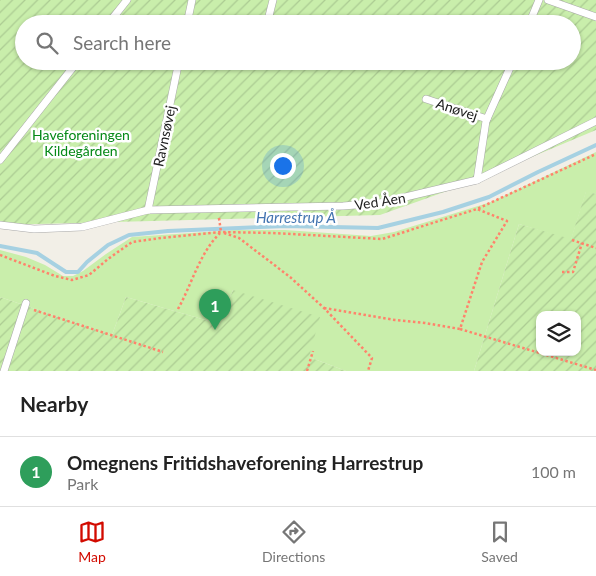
<!DOCTYPE html>
<html lang="en">
<head>
<meta charset="utf-8">
<style>
	body { margin:0; font-family:Lato,sans-serif; background:#f2f2f2; color:#222 }
	.controls { position:absolute; right:15px; bottom:15px; display:grid; overflow:hidden; border-radius:10px; box-shadow:0 1px 4px #0004 }
	.controls button { width:45px; height:45px; display:grid; place-items:center; padding:0; border:0; border-bottom:1px solid #e0e0e0; background:#fff; color:#222; font:25px sans-serif }
	.you { position:absolute; left:282px; top:165px; width:18px; height:18px; margin:-12px; border:4px solid #fff; border-radius:50%; background:#1a73e8; box-shadow:0 0 0 8px #1a73e833 }
	.badge { display:grid; place-items:center; width:32px; height:32px; border-radius:50%; background:#d20b00; color:#fff; font-size:16px; font-weight:700 }
	.pin { position:absolute; translate:-50% -41px; filter:drop-shadow(0 1px 2px #0008) }
	.pin::after { content:''; position:absolute; top:26px; width:18px; height:15px; background:inherit; clip-path:polygon(0 0,100% 0,50% 100%) }
	.list { margin:0; padding:0; list-style:none }
	h2 { display:flex; justify-content:space-between; align-items:center; height:65px; margin:0; padding:0 20px; font-size:21px }
	h2 small { font-size:16px; font-weight:400; color:#767676 }
	.list li { display:grid; grid-template-columns:32px 1fr auto; gap:15px; align-items:center; box-sizing:border-box; height:70px; padding:0 20px; border-top:1px solid #e0e0e0 }
	.list b { display:block; font-size:19px; white-space:nowrap }
	.list p { margin:0; font-size:16px; white-space:nowrap; color:#767676 }
	.list em { font-size:16px; font-style:normal; color:#767676 }
	.icon { flex:none; width:28px; height:28px; fill:none; stroke:currentColor; stroke-width:2; stroke-linecap:round; stroke-linejoin:round }
	.map { position:relative; flex:none; width:596px; height:371px; overflow:hidden }
	.search { position:absolute; background:#fff; box-shadow:0 1px 4px #0004; left:15px; right:15px; top:15px; height:55px; display:flex; align-items:center; gap:12px; box-sizing:border-box; padding:0 18px; border-radius:28px; color:#767676; font-size:19px }
	.sheet { height:135px; background:#fff }
	nav { display:flex; justify-content:space-around; align-items:center; box-sizing:border-box; height:70px; border-top:1px solid #e0e0e0; background:#fff; font-size:14px; color:#767676 }
	nav a { display:grid; justify-items:center; gap:2px }
	nav .on { color:#d20b00 }
	.map>svg:first-child { display:block }
</style>
</head>
<body>
<div class="map">
<svg width="596" height="371" viewBox="0 0 596 371">
	<defs>
		<pattern id="garden-furrows" width="10" height="10" patternUnits="userSpaceOnUse" patternTransform="scale(1.25)"><rect width="10" height="10" fill="#c9eeab"/><path d="M-1 1l2-2M0 10L10 0M9 11l2-2" fill="none" stroke="#accc93"/></pattern>
	</defs>
	<rect width="100%" height="100%" fill="#f2efe7"/>
	<!-- grass -->
	<path fill="#c9eeab" d="M596,152V194L586,192L571,240L519,224L474,371H346L309,357L233,290L219,324L126,297L112,335L0,297V250L26,257L45,265L63,276H73L83,271L106,254L132,237L235,230H285L371,236L394,232L491,202Z"/>
	<!-- garden -->
	<g fill="url(#garden-furrows)" fill-rule="evenodd">
		<path d="M0,0H596V130L475,181L380,215L0,225ZM24,24H572V61H24Z"/>
		<path d="M586,191L596,194V371H474L519,224L571,239ZM540,315H577V352H540Z"/>
		<path d="M233,290L320,317L309,357L346,371H0V297L112,335L126,297L219,324Z"/>
	</g>
	<g fill="none" stroke-linecap="round" stroke-linejoin="round">
		<!-- stream -->
		<path stroke="#a6d1e2" stroke-width="4" d="M0,246L37,253L66,272H78L87,262L108,245L129,235L168,231L286,226L378,228L443,212L489,197L538,172L596,145"/>
		<defs>
			<g id="service">
				<path d="M273,0L269,16L274,24"/>
				<path d="M548,0L596,17"/>
				<path d="M108,24L127,0"/>
				<path d="M187,24L192,0"/>
				<path d="M529,24L539,0"/>
				<path d="M426,99L487,119"/>
				<path d="M0,160L78,61"/>
				<path d="M477,180L486,121L513,61"/>
				<path d="M148,210L179,61"/>
				<path d="M0,225L34,229L82,227L148,210L343,206L380,203L477,180L596,121"/>
				<path d="M4,371L26,303"/>
			</g>
		</defs>
		<!-- service casing -->
		<use href="#service" stroke="#a8a8a8" stroke-width="8"/>
		<!-- path -->
		<g stroke="#ff836b" stroke-width="2.5" stroke-dasharray="2.5 2.5" stroke-linecap="butt">
			<path d="M219,218L221,232"/>
			<path d="M224,233L239,238L290,277L324,308L372,358L368,371"/>
			<path d="M572,240L596,248"/>
			<path d="M0,255L55,276L72,280L89,275L108,259L132,242L161,238L221,232L273,233L382,239L477,209L596,154"/>
			<path d="M562,272H573L582,243"/>
			<path d="M324,308L395,320L425,323L460,329L482,262L507,221L477,209"/>
			<path d="M178,309C192,284 199,254 220,233"/>
			<path d="M34,310L163,352"/>
			<path d="M460,329L596,370"/>
			<path d="M307,371L313,351"/>
		</g>
		<!-- service -->
		<use href="#service" stroke="#fff" stroke-width="7"/>
	</g>
	<g text-anchor="middle" dominant-baseline="central" stroke-width="5" stroke-linejoin="round" paint-order="stroke">
		<!-- street labels -->
		<g font-size="14" fill="#212121" stroke="#fff">
			<text transform="translate(457 109) rotate(18)">Anøvej</text>
			<text transform="translate(164 136) rotate(-78)">Ravnsøvej</text>
			<text transform="translate(380 201) rotate(-9)">Ved Åen</text>
		</g>
		<!-- park labels -->
		<g font-size="14" fill="#058917" stroke="#fff">
			<text x="81" y="134">Haveforeningen<tspan x="81" dy="16">Kildegården</tspan></text>
		</g>
		<!-- water labels -->
		<g font-size="15" font-style="italic" fill="#4374b0" stroke="#fff">
			<text x="296" y="217">Harrestrup Å</text>
		</g>
	</g>
</svg>
<div class="controls">
<button><svg class="icon" aria-label="layers" viewBox="0 0 24 24"><path d="M12 4l9 5-9 5-9-5zM3 14l9 5 9-5"/></svg></button>
</div>
<div class="you"></div>
<div class="pin badge" style="left:215px;top:330px;background:#2e9e5b">1</div>
<div class="search"><svg class="icon" aria-label="search" viewBox="0 0 24 24"><circle cx="10" cy="10" r="6"/><path d="M15 15l6 6"/></svg>Search here</div>
</div>
<section class="sheet">
<h2>Nearby<small></small></h2>
<ul class="list">
<li><span class="badge" style="background:#2e9e5b">1</span><div><b>Omegnens Fritidshaveforening Harrestrup</b><p>Park</p></div><em>100 m</em></li>
</ul>
</section>
<nav>
<a class="on"><svg class="icon" aria-label="map" viewBox="0 0 24 24"><path d="M3 6l6-2 6 2 6-2v14l-6 2-6-2-6 2zM9 4v14M15 6v14"/></svg>Map</a>
<a><svg class="icon" aria-label="directions" viewBox="0 0 24 24"><path d="M12 3l9 9-9 9-9-9zM9 14v-3h6M13 9l2 2-2 2"/></svg>Directions</a>
<a><svg class="icon" aria-label="saved" viewBox="0 0 24 24"><path d="M7 4h10v16l-5-4-5 4z"/></svg>Saved</a>
</nav>
</body>
</html>
